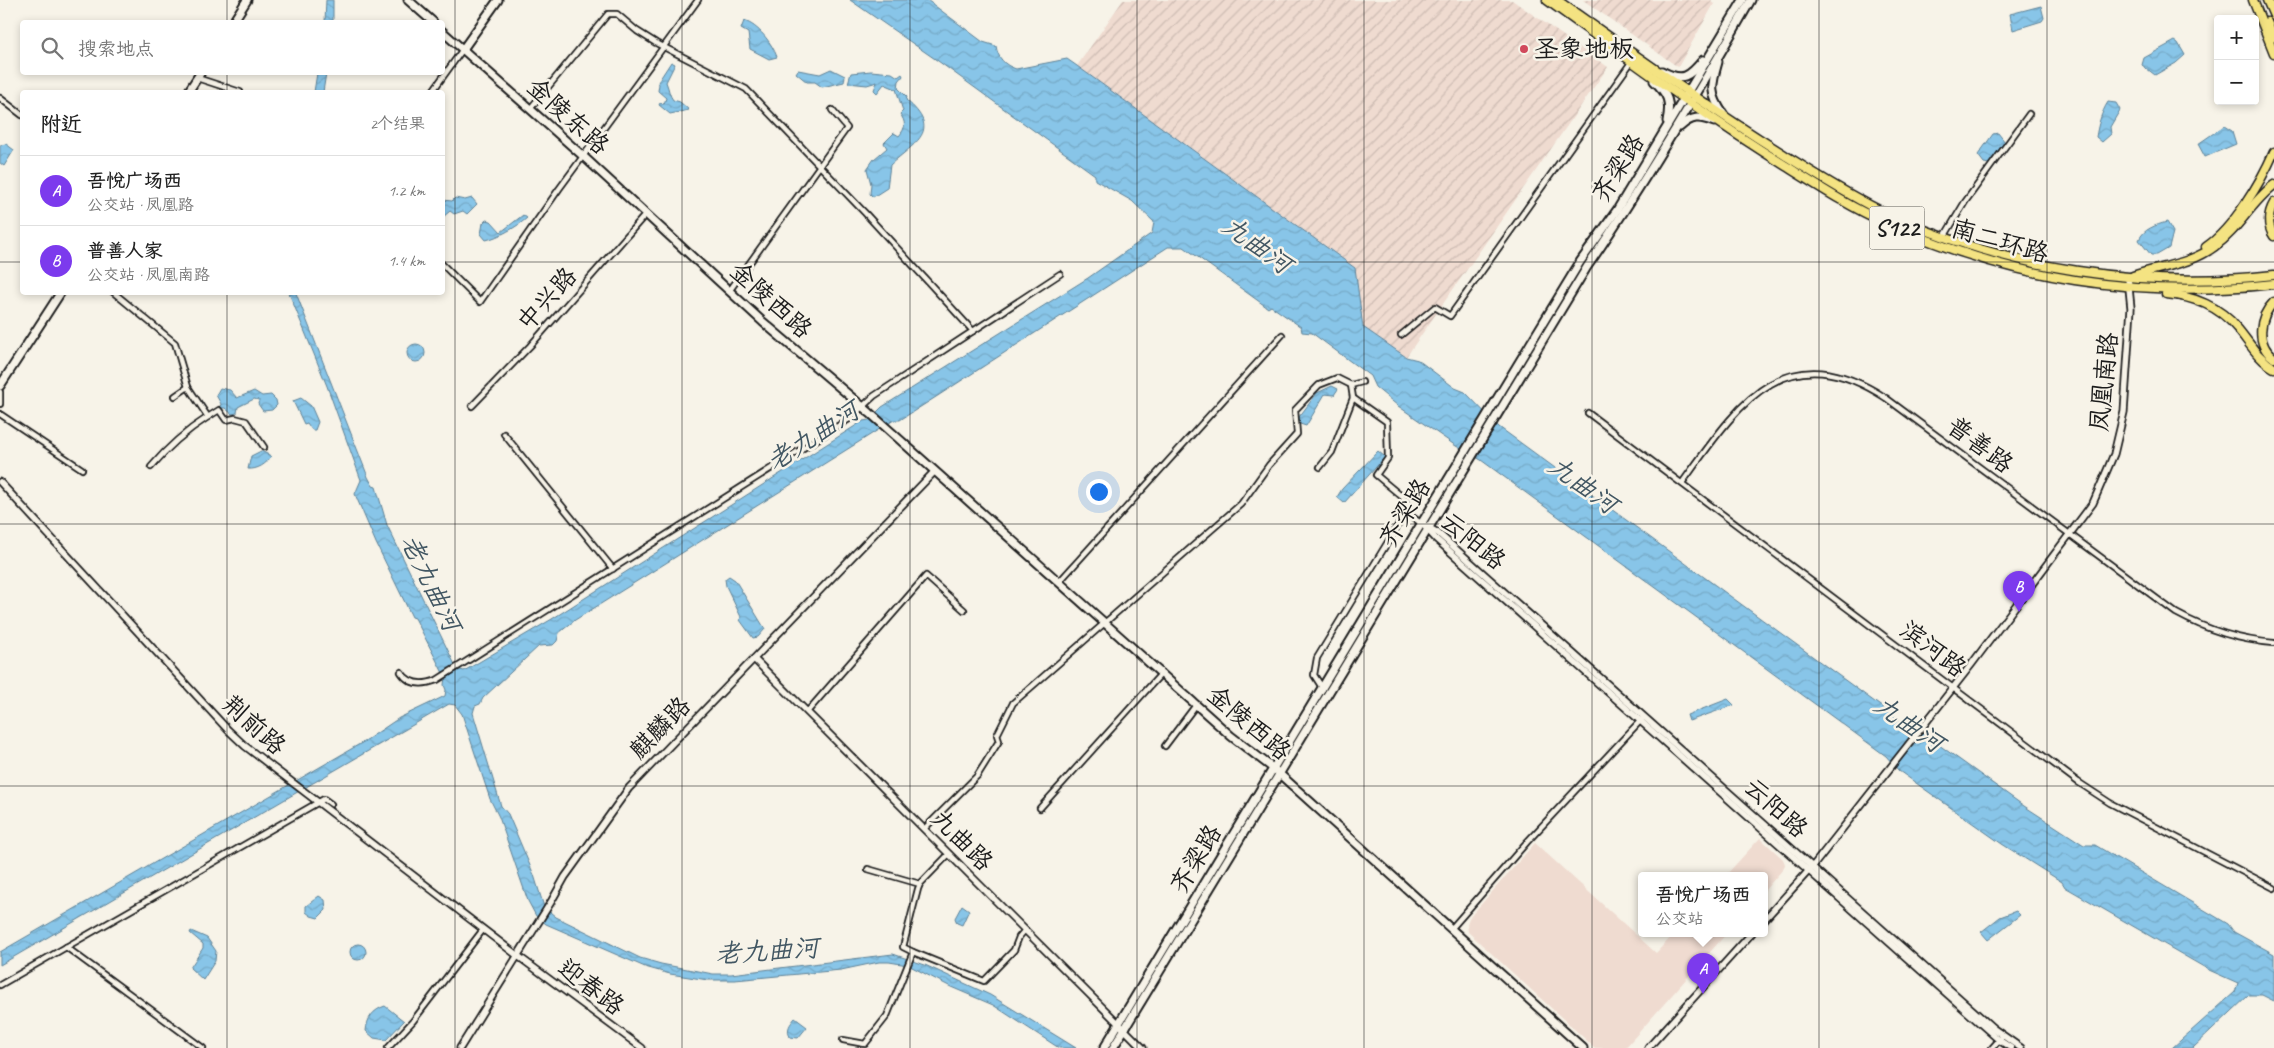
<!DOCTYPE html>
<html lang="zh">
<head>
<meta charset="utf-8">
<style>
	body { margin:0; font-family:Caveat,"LXGW WenKai TC",sans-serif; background:#f2f2f2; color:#222 }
	.controls { position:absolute; right:15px; top:15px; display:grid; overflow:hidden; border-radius:5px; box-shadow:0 2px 8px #0003 }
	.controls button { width:45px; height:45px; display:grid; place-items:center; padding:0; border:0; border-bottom:1px solid #e0e0e0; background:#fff; color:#222; font:25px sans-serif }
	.you { position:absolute; left:1098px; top:491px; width:18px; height:18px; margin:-12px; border:4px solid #fff; border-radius:50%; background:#1a73e8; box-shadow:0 0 0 8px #1a73e833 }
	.badge { display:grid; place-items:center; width:32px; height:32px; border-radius:50%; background:#7c3aed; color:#fff; font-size:16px; font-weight:700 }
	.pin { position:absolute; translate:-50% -41px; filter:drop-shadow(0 1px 2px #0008) }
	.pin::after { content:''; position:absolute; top:26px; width:18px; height:15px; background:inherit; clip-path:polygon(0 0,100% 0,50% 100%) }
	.popup { position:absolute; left:1638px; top:872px; width:130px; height:65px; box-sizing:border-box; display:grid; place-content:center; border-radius:5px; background:#fff; filter:drop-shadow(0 1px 4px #0005); font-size:16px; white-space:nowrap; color:#767676 }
	.popup b { font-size:19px; color:#222 }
	.popup::after { content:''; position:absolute; left:50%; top:100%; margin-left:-10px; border:10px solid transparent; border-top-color:#fff }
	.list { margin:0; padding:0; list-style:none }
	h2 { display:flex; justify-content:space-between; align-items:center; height:65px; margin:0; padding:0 20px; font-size:21px }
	h2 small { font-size:16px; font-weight:400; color:#767676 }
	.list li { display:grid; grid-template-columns:32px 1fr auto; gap:15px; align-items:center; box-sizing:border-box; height:70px; padding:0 20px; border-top:1px solid #e0e0e0 }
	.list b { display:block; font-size:19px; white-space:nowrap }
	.list p { margin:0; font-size:16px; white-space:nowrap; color:#767676 }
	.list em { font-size:16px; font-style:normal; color:#767676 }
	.icon { flex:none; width:28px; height:28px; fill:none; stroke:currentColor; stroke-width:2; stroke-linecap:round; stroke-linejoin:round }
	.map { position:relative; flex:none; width:2274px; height:1048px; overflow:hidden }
	.search { position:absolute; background:#fff; box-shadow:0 2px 8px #0003; left:20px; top:20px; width:425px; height:55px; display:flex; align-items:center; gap:12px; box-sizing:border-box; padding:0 18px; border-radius:5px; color:#767676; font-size:19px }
	.panel { position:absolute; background:#fff; box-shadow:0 2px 8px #0003; left:20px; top:90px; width:425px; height:205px; border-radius:5px }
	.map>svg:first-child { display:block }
</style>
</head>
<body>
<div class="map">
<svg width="2274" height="1048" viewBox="0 0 2274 1048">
	<defs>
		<pattern id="industrial-furrows" width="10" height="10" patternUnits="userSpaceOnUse" patternTransform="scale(1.25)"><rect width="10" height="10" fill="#efdbd0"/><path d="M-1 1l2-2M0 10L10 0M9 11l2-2" fill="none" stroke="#ccbbb2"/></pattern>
		<pattern id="water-waves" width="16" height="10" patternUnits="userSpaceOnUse" patternTransform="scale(1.25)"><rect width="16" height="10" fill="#88c5e8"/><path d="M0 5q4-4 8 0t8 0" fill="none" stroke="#75a9c6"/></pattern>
	</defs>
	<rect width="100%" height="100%" fill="#f7f3e8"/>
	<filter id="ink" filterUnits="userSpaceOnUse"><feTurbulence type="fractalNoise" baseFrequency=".02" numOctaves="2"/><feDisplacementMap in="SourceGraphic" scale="10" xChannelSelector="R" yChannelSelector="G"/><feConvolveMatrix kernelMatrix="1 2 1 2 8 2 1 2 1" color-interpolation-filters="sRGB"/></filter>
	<g filter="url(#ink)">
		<!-- built -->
		<g fill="#efdbd0">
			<path d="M1760,838L1783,859L1785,864L1784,868L1764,891V875H1726Z"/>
			<path d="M1535,843L1656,953L1675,933H1727L1625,1048H1595L1468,932L1467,924L1469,918Z"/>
		</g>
		<!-- industrial -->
		<g fill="url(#industrial-furrows)">
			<path d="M1123,0H1512L1608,67L1406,357L1363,327L1355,268L1077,66Z"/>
			<path d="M1583,0H1712L1711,2L1714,4L1678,67Z"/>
		</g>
		<!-- water -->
		<g fill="url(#water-waves)" stroke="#5d8196">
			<path d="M326,0H333V22H325Z"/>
			<path d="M850,0H927L983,42L996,46C998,58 1004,65 1016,69L1067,59L1077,66L1355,268L1363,327L1406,357L1418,360L1455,388L1465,392L1499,427L1909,727L1928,737L2024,806L2084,845H2095L2228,924L2234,932L2274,954V1001L2262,995H2249L2193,1048H2172L2235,992L2238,983L2209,970L2065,887L2062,882L2002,844L1899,771L1886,756L1481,460L1456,446L1398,406L1375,387L1370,376L1312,333L1302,332L1301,327L1271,306L1268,308L1184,247H1168L936,397L900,420H894L575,620L559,633L557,641L553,645L539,646L483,698L480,704L475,706L473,713L501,806L508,814L534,875L544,907L556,917L640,958L661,964L713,974H731L893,954L925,965L990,995L1076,1048H1059L993,1005L951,987L908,965L889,962H879L841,970L735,980H708L670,974L645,967L546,924L536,916L528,901L499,817L490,799L462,714L455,705L449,704L0,965V952L365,741L399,718L445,696L446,690L444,685L445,677L415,618L412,617L376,543L355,494L361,480L327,386L289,293H296L368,477L373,486L376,487L387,525L457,669L464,671L552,619L863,421L869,420L882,407L1088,278L1152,233L1154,222L1132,201L1095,180V175L938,61Z"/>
			<path d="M2041,6L2044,18L2042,21L2013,30L2010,14Z"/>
			<path d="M744,21C758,25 772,43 777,57L769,59L750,49L748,33L741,29Z"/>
			<path d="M2175,41L2178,43L2185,55L2176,63L2155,75L2142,65L2144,58Z"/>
			<path d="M671,62L675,64L666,82C669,89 669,95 673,100L680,102L689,110L670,114L659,105L660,103L664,104L666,98L658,91L659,84L658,82Z"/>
			<path d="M831,69L845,76L844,82L822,87L815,82H807L796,73L798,70L820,74Z"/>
			<path d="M871,71L892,73L898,77L902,74L903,76L899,81L898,88L907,97L906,100C943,131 915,142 890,165L887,188L873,197L870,194L871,184L867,169L874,159L887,148L884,143L894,133L899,136C906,128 906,122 900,114L903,111L896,89L884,84L877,93L874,90L877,82L867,85L848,83L851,73Z"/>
			<path d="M317,73H326L323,92H314Z"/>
			<path d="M2108,102L2116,103L2120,110L2110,127L2111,134L2102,142L2096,137C2098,125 2101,113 2108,102Z"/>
			<path d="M2224,126L2232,131L2236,144L2205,157L2198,144Z"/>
			<path d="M1998,133L2005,142L1989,164L1984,163L1978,155L1993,134Z"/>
			<path d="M6,144L14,150L4,166L0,163V145Z"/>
			<path d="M455,198L465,200L472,198L477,204L467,214L463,211L454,214L450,211L443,217V200L452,201Z"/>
			<path d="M523,215L527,218C517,227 499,237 486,240L481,234L483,223L486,220L491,221L501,232Z"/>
			<path d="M2167,222L2173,232L2169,248L2157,255H2151L2139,240C2143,229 2156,225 2167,222Z"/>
			<circle cx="416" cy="353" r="9"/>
			<path d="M1332,386L1338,389L1334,395L1325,394L1306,426L1300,424L1299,417L1317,393Z"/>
			<path d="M220,388L230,390L237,398L254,391L262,396L271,395L276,400L277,405L272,410L263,411L258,404L259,400L254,399L238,407L237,413L232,414L225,408H220L221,404L216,395Z"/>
			<path d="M301,398L311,406L318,422L315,430H312L307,423L304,424L293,401Z"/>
			<path d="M261,451L271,456C267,464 257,470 248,469L251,456Z"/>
			<path d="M1378,451L1385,457L1344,503L1337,497L1342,489Z"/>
			<path d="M729,576L735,580L765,629L758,637L753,638L740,620L741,617L726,586L725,579Z"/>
			<path d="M1728,699L1734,705L1689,721L1687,715Z"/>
			<path d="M319,896L325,900L326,910L318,918L311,916L306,912V906Z"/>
			<path d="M962,905L969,910L962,925L957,923L955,918Z"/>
			<path d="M2016,911L2020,915L1988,940L1981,932L2000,917Z"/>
			<path d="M191,931L207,938L216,951L215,961L203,980L190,968L203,948V944L190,933Z"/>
			<circle cx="358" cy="952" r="8"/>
			<path d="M385,1006L404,1021L386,1040L374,1038L366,1031C367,1018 373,1010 385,1006Z"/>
			<path d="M795,1018L807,1027L798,1038L790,1037C786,1029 790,1024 795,1018Z"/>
		</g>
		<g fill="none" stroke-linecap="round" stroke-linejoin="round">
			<defs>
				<g id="minor">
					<path d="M197,78L240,92"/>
					<path d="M432,92L463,49"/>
					<path d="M0,98L22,115"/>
					<path d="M530,109L608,14H617L637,31L656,43L746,89L865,213L973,331"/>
					<path d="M1944,237L1965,202L2029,114"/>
					<path d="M442,264L480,302L559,189L698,0"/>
					<path d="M730,290L847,128L832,110"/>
					<path d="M113,292L175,343L188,387L208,417L219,410L226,420L235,418L246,421L264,447"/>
					<path d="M1401,335L1435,307L1450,316L1632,61"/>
					<path d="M1351,385L1353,398"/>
					<path d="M0,392V404"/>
					<path d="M175,396L188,387"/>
					<path d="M472,406L530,346L646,214"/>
					<path d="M1588,413L2078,782L2110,803L2274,888"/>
					<path d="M0,414L82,469"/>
					<path d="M504,434L613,569"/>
					<path d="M151,467C167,448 186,431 208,417"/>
					<path d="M1320,467L1332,452L1353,398L1387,422L1388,458L1376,475L1406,500L1407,513"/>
					<path d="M1682,483C1737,407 1783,331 1886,398L2176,613C2207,630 2238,640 2274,643"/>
					<path d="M1059,582L1282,335"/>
					<path d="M401,672C410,686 424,685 437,680L849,419L874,396L1060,274"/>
					<path d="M1323,689L1314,675L1317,658L1400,522L1407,513L1422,524"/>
					<path d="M807,712L926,576L964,610"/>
					<path d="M1165,746L1196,705"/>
					<path d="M1040,808L1161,674"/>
					<path d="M924,829L977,776L999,741L997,735L1013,703L1241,504L1269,465L1297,434L1295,410L1319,385L1337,378L1351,385L1362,382"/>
					<path d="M868,869L920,884"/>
					<path d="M1451,929L1527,842L1642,719"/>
					<path d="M66,947L203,1048"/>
					<path d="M913,952L984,981L1014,950L1019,937L1025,930"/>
					<path d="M0,985L324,799L331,804"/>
					<path d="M843,1040L865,1044L887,1016L913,952L903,947L918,889L920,884L949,854"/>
					<path d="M388,1048L413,1021L482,931"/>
					<path d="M1992,1048L2001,1038"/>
				</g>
				<g id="tertiary">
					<path d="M0,482L228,730L245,746L518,956L642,1048"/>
					<path d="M1422,524L1438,533L1994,1029L2021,1048"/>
					<path d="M1425,527L1436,539L1999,1040L2011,1048"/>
					<path d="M754,659L1143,1048"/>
					<path d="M1764,920L1813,866L1971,665L2093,503L2114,454L2124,412L2131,308L2128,278"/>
					<path d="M460,1048L551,902L565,877L629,788L935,471"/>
					<path d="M1648,1048L1752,933"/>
				</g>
				<g id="secondary">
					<path d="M408,0L433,22"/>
					<path d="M233,22L247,0"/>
					<path d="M442,31L583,156L763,322L870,413L1231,736L1274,769L1583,1048"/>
					<path d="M463,49L498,0"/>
					<path d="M1718,62C1711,86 1709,94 1724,115"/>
					<path d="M1662,71C1683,82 1689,77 1703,60"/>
					<path d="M1654,81C1668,94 1671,102 1667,121"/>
					<path d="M188,92L201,72"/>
					<path d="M1680,127C1692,116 1699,116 1714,122"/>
					<path d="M0,386L61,292"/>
					<path d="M1104,1048L1495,402L1580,262L1617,210L1743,0"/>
					<path d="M1113,1048L1587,267C1646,181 1699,91 1751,0"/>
				</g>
				<g id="primary">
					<path d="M1547,0C1626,57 1703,115 1786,166C1818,186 1850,207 1884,222C2010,279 2137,299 2274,284"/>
					<path d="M1557,0C1632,53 1706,106 1783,154C1817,175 1851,197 1887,214C2008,269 2142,290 2274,275"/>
					<path d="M2253,0L2274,53"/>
					<path d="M2267,0L2274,16"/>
					<path d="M2267,22L2274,37"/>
					<path d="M2274,203C2268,213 2267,226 2274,236"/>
					<path d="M2206,247C2233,229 2261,182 2274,152"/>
					<path d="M2133,276C2161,266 2190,265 2215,246C2238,230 2251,202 2274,185"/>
					<path d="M2166,294C2194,296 2220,307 2237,328C2249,342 2258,359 2274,368"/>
					<path d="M2274,302C2259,317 2255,344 2274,358"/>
				</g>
			</defs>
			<!-- minor casing -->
			<use href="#minor" stroke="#1c1c1c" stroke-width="8"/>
			<!-- tertiary casing -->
			<use href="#tertiary" stroke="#1c1c1c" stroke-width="9"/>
			<!-- secondary casing -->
			<use href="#secondary" stroke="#1c1c1c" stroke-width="11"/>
			<!-- primary casing -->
			<use href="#primary" stroke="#1c1c1c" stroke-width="11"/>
			<!-- minor -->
			<use href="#minor" stroke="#f7f3e8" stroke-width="4.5"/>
			<!-- tertiary -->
			<use href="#tertiary" stroke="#f7f3e8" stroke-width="5.5"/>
			<!-- secondary -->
			<use href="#secondary" stroke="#f7f3e8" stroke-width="7"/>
			<!-- primary -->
			<use href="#primary" stroke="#f4e382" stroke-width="8"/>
		</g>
	</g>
	<!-- grid -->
	<path fill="none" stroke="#1c1c1c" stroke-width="1" stroke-opacity="0.55" d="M227,0V22M455,0V1048M682,0V1048M910,0V1048M1137,0V1048M1364,0V1048M1592,0V1048M1819,0V1048M2047,0V1048M227,72V92M0,262H22M442,262H2274M227,292V1048M0,524H2274M0,786H2274"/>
	<!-- markers -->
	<circle fill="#d1495b" stroke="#f7f3e8" stroke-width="2" cx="1524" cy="49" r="5"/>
	<g text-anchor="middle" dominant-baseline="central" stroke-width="5" stroke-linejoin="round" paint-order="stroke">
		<!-- shield labels -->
		<rect fill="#f7f3e8" stroke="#5e5c59" stroke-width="1" x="1869.5" y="206.5" width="55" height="43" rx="4"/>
		<g font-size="24" font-weight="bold" fill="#1c1c1c">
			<text x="1897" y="228">S122</text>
		</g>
		<!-- poi labels -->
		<g font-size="25" fill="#1c1c1c" stroke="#f7f3e8" text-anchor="start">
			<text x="1534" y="49">圣象地板</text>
		</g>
		<!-- street labels -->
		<g font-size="25" fill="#1c1c1c" stroke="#f7f3e8">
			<text transform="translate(568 116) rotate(42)">金陵东路</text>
			<text transform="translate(1618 168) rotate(-58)">齐梁路</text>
			<text transform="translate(2000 241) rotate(16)">南二环路</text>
			<text transform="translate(547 299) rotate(-48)">中兴路</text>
			<text transform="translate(771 300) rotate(42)">金陵西路</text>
			<text transform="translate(2104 382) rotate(-84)">凤凰南路</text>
			<text transform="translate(1980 445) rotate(37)">普善路</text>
			<text transform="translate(1405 513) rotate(-59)">齐梁路</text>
			<text transform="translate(1473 541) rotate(39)">云阳路</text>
			<text transform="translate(1933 649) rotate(37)">滨河路</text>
			<text transform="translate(1249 723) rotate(40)">金陵西路</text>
			<text transform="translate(254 725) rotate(42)">荆前路</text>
			<text transform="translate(660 728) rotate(-46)">麒麟路</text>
			<text transform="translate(1776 808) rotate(42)">云阳路</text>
			<text transform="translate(962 840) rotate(45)">九曲路</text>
			<text transform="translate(1196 859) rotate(-59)">齐梁路</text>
			<text transform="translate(591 987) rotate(37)">迎春路</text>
		</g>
		<!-- water labels -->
		<g font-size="26" font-style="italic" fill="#425763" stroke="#f7f3e8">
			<text transform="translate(1257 245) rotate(36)">九曲河</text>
			<text transform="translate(813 436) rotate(-33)">老九曲河</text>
			<text transform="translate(1583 485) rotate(36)">九曲河</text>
			<text transform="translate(431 583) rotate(64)">老九曲河</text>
			<text transform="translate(1909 724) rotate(35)">九曲河</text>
			<text transform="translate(767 951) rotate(-4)">老九曲河</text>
		</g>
	</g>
</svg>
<div class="controls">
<button>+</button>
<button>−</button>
</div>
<div class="you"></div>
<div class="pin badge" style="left:1703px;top:994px">A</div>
<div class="popup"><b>吾悦广场西</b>公交站</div>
<div class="pin badge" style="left:2019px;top:612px">B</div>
<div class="search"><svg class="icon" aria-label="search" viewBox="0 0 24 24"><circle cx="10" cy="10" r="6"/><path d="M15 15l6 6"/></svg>搜索地点</div>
<section class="panel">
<h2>附近<small>2个结果</small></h2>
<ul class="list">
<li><span class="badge">A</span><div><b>吾悦广场西</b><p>公交站 · 凤凰路</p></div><em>1.2 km</em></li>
<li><span class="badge">B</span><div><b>普善人家</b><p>公交站 · 凤凰南路</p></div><em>1.4 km</em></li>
</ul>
</section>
</div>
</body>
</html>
